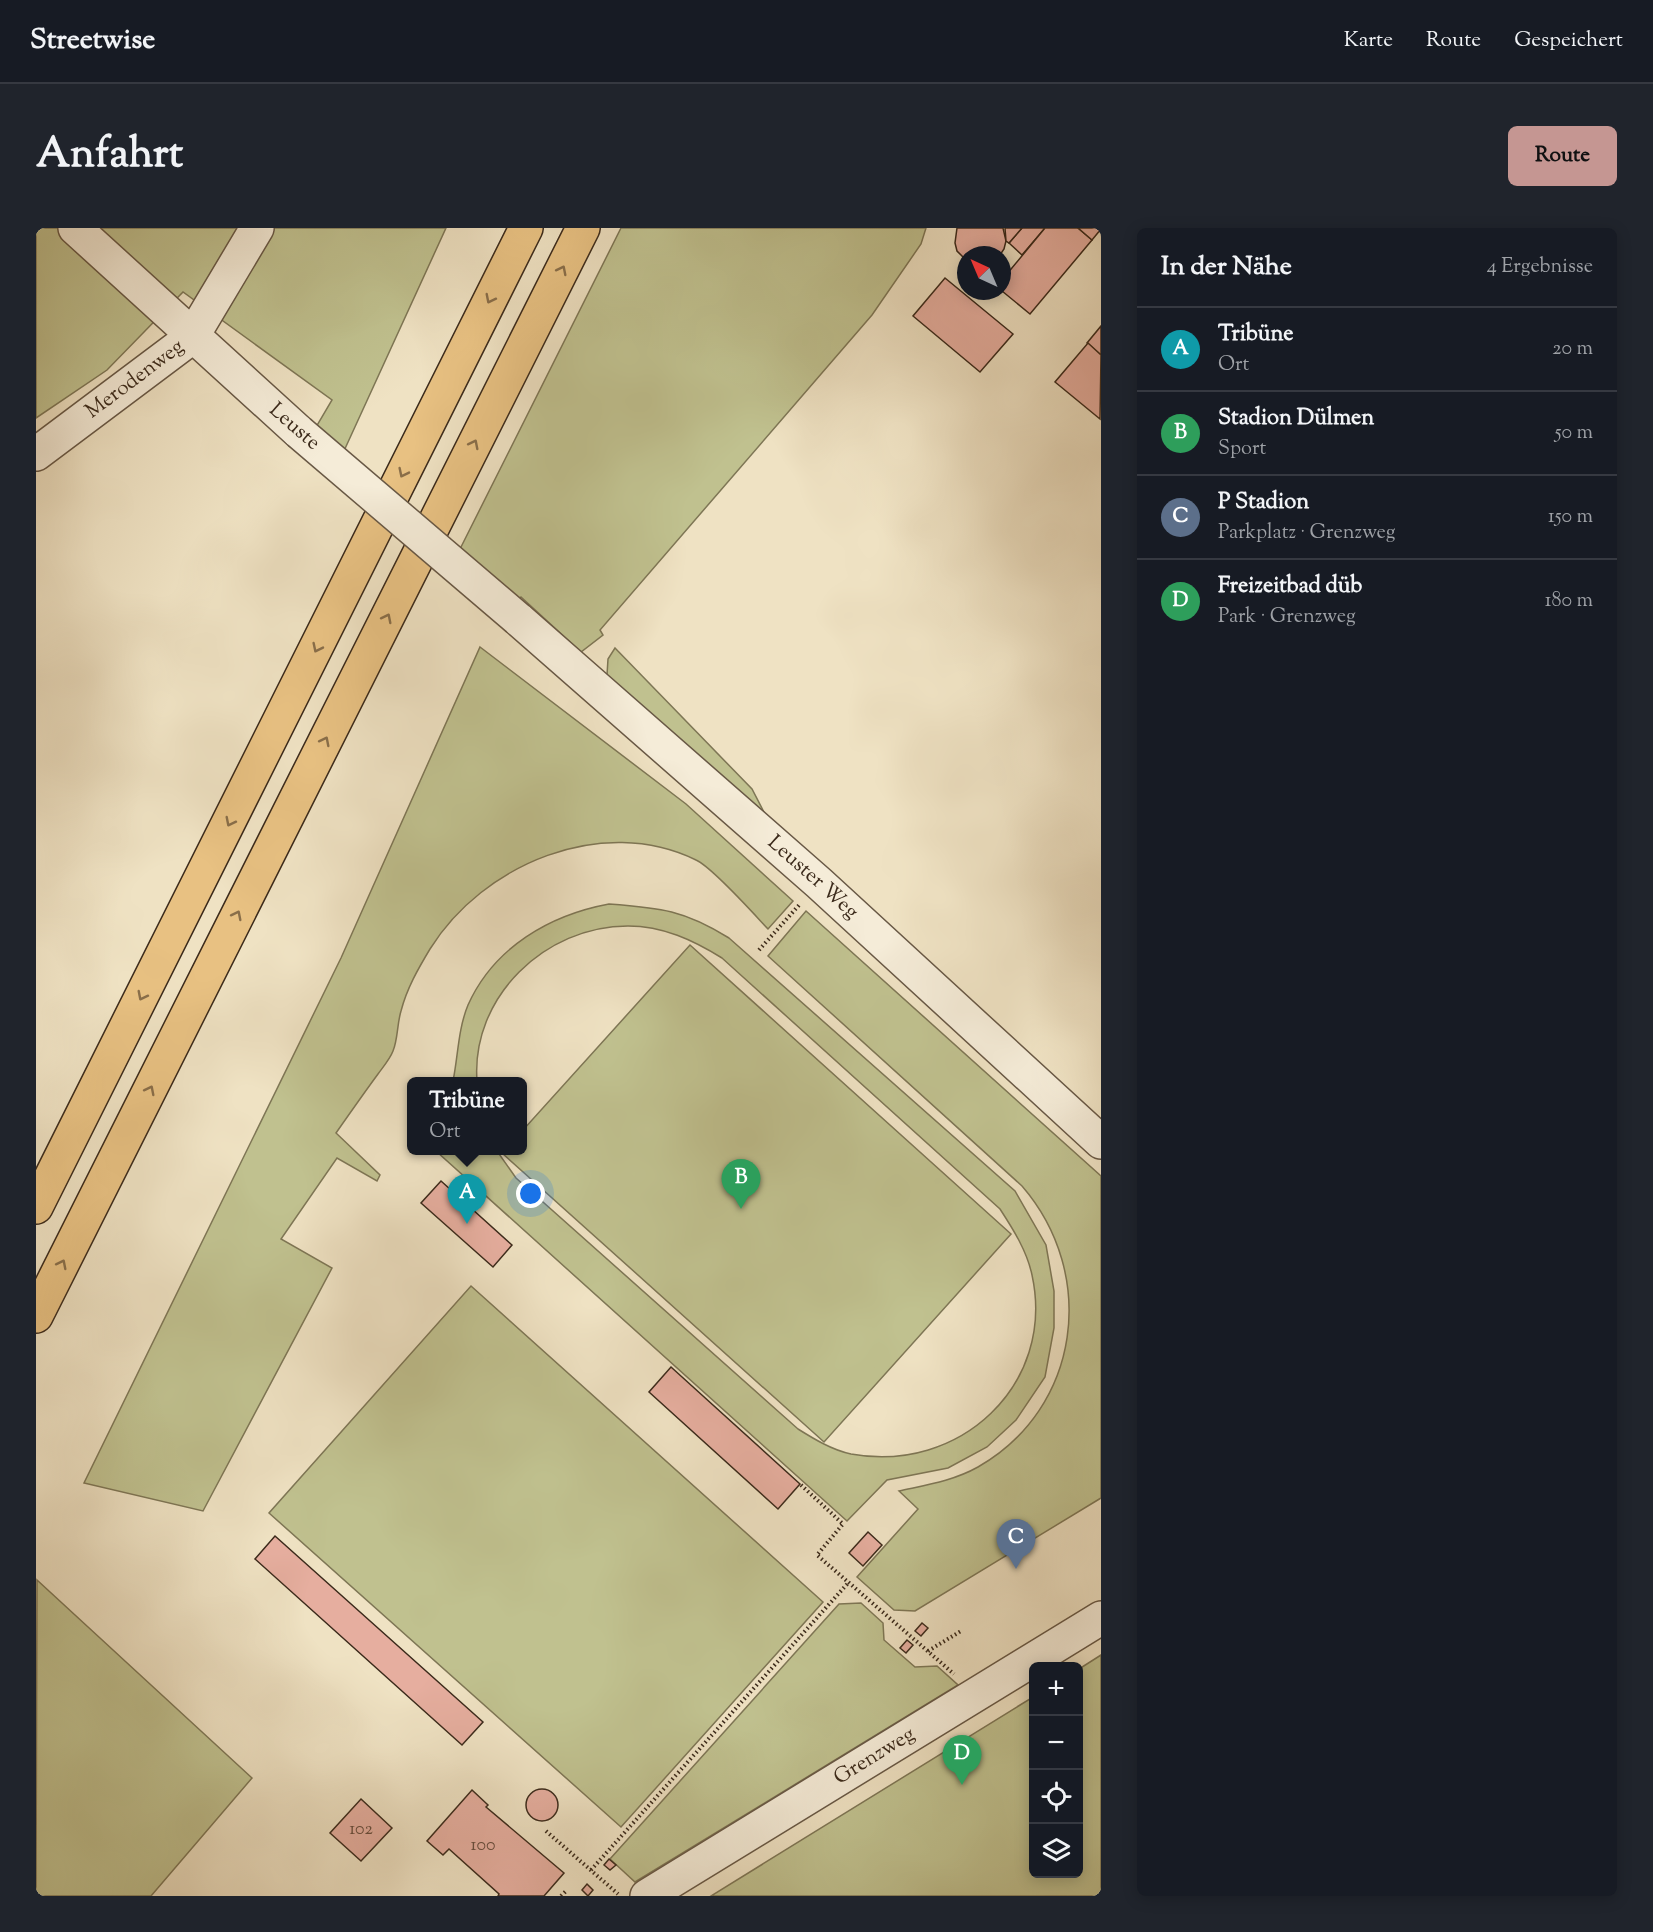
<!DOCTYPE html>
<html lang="de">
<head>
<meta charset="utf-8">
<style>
	body { margin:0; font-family:"Sorts Mill Goudy",serif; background:#20242c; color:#f1f3f6 }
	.controls { position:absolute; right:18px; bottom:18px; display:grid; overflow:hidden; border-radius:9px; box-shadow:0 3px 15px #0003 }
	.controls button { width:54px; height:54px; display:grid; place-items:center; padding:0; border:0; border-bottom:2px solid #363941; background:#171b24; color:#f1f3f6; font:30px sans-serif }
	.compass { position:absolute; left:921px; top:18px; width:54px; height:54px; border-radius:50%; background:#171b24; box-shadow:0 3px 15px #0003; rotate:316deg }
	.you { position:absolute; left:495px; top:966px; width:21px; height:21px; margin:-15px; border:4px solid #fff; border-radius:50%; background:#1a73e8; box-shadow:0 0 0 9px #1a73e833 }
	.badge { display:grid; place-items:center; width:39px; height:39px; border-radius:50%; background:#c59692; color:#fff; font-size:20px; font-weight:700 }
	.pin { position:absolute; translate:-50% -50px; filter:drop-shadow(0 2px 3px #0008) }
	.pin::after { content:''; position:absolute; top:32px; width:21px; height:18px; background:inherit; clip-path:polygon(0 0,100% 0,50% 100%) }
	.popup { position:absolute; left:371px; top:849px; width:120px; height:78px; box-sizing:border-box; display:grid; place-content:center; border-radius:9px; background:#171b24; filter:drop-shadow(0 2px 4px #0005); font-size:20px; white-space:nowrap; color:#9ea1a6 }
	.popup b { font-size:22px; color:#f1f3f6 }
	.popup::after { content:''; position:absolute; left:50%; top:100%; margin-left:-12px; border:12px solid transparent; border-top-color:#171b24 }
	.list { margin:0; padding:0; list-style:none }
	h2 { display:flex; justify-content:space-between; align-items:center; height:78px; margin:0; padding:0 24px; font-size:26px }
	h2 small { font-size:20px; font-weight:400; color:#9ea1a6 }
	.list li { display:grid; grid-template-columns:39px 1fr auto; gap:18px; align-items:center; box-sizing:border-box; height:84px; padding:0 24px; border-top:2px solid #363941 }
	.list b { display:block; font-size:22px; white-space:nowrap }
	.list p { margin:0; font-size:20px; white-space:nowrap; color:#9ea1a6 }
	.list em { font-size:20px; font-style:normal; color:#9ea1a6 }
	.icon { flex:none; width:33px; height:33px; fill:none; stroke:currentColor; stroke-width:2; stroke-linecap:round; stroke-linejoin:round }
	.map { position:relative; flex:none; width:1065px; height:1668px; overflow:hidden; border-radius:9px }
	header { display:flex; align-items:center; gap:36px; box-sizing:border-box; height:84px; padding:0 30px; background:#171b24; border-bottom:2px solid #363941 }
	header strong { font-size:28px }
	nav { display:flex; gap:33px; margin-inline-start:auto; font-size:21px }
	.intro { display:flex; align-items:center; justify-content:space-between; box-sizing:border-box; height:144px; padding:0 36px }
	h1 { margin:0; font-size:42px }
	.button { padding:15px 27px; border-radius:9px; background:#c59692; color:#111; font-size:21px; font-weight:700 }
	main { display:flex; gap:36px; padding:0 36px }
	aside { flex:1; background:#171b24; border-radius:9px; box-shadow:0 3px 15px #0003 }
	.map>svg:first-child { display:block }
</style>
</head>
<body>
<header>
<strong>Streetwise</strong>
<nav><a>Karte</a><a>Route</a><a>Gespeichert</a></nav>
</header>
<div class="intro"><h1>Anfahrt</h1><a class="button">Route</a></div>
<main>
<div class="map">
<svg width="1065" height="1668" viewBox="0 0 1065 1668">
	<rect width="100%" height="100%" fill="#efe2c3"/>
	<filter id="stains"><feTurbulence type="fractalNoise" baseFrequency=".00333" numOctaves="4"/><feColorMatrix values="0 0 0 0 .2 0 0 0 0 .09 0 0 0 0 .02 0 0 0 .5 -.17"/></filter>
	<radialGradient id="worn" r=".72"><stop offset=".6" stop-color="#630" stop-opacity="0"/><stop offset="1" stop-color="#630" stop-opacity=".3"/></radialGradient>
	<!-- green -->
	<g fill="#c0c18f" stroke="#7e7655" stroke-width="1.5">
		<path d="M0,0H410L307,225L280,199L296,172L147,64L71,142L0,190Z"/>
		<path d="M585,0H890L885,16L836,87L564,402L567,407L545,424L485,369L481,373L423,323Z"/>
		<path d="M444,419L650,576L757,673L732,701C717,685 676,639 660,632C566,586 447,636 394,721C382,741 371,760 365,783C361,796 362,811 357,823C354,831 347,839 342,846C328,865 314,885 300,905L344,947L341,953L301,930L245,1011L296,1040L167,1283L48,1255L305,730Z"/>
		<path d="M579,420L716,561L731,590L571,447L572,431Z"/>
		<path d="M573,676C625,680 648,682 693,710L979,963L1010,1017L1018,1063V1100L1009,1149L980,1192L951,1219L912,1240L851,1252L811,1293L400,923H461L480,950L762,1201C778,1211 796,1222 815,1226C923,1246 1020,1157 996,1047C991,1023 977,1001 964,981L686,730C657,712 627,698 592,698C509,698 435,769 441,853H417C422,829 422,801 432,777C458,719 514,687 573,676Z"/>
		<path d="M770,683L1065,948V1270L879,1383L858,1382L821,1349L882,1281L863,1263C890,1257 917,1253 942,1239C1045,1180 1062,1046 986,958L732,728Z"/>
		<path d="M654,717L975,1006L788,1214L466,925L486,922L487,902Z"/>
		<path d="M435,1058L787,1374L585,1599L233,1285Z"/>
		<path d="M1,1352L216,1550L115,1668H0Z"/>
		<path d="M825,1375L847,1395L848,1412L879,1439L901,1438L922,1457L599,1654L574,1631L803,1376Z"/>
		<path d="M1065,1427V1668H675L997,1469L998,1646H1042L1043,1441Z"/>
	</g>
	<!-- building -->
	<g fill="#e6ae9f" stroke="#3b2a1b" stroke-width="1.5">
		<path d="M921,0H967L970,13L968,21L964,27H930V32L921,23L919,15Z"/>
		<path d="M986,0H1009L986,27L973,15Z"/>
		<path d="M986,0L973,15L970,13L969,0Z"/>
		<path d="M1009,0H1042L1056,12L994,86L966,63V52Z"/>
		<path d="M1042,0H1065V1L1056,12Z"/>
		<path d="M909,50L977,106L944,144L877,88Z"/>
		<path d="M1065,98V127L1051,115Z"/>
		<path d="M1052,115L1065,127L1064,191L1019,154Z"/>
		<path d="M405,953L476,1017L457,1039L385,975Z"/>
		<path d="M635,1139L764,1256L742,1281L613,1164Z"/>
		<path d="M832,1304L846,1317L827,1338L813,1325Z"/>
		<path d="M239,1308L447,1494L426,1517L219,1331Z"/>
		<path d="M886,1395L892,1400L885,1408L879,1403Z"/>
		<path d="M871,1412L877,1417L870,1425L864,1420Z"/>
		<circle cx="506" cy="1577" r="16"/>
		<path d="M436,1562L452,1577L450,1579L528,1645L508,1668H462L463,1666L413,1621L407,1627L391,1613Z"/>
		<path d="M325,1571L356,1600L325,1633L294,1605Z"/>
		<path d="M573,1631L580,1637L574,1642L568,1637Z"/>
		<path d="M551,1656L557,1662L552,1668L546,1662Z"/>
	</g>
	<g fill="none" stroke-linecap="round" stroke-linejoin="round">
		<defs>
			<g id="minor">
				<path d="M39,0L263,204"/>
				<path id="s1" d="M0,226L156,109L221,0"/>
				<path id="s2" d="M482,391L783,655L1065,914"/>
				<path id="s3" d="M611,1668L1065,1390"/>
			</g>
			<g id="highway">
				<path d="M0,979L490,0"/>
				<path d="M0,1088L547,0"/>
			</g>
		</defs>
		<!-- minor casing -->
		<use href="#minor" stroke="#685845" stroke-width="36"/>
		<!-- highway casing -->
		<use href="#highway" stroke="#3b2a1b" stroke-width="36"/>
		<!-- path -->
		<g stroke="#3b2a1b" stroke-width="4" stroke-dasharray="1.5 3" stroke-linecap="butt">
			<path d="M723,722L764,676"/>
			<path d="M765,1257L807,1296L781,1327L918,1446"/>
			<path d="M892,1423L925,1403"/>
			<path d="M510,1603L582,1666"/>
			<path d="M555,1642L813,1354"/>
			<path d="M525,1668L531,1662"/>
		</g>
		<!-- minor -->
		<use href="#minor" stroke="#f5ecd8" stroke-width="33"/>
		<!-- highway -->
		<use href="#highway" stroke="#e8c182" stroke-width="33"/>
		<defs>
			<path id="minor-bridge" d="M263,204L482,391"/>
		</defs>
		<!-- minor-bridge casing -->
		<use href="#minor-bridge" stroke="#685845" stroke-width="36" stroke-linecap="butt"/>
		<!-- minor-bridge -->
		<use href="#minor-bridge" stroke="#f5ecd8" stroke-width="33"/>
	</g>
	<!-- one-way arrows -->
	<defs><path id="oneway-chevron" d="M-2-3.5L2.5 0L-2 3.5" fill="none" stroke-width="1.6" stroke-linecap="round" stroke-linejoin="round" transform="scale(1.5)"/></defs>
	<g stroke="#896e49">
		<use href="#oneway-chevron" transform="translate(526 42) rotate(-63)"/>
		<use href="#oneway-chevron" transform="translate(454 71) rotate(117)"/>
		<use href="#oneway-chevron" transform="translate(438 216) rotate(-63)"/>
		<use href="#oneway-chevron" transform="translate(367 245) rotate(116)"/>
		<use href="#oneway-chevron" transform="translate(351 390) rotate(-63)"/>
		<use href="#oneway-chevron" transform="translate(281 420) rotate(116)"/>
		<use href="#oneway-chevron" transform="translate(289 513) rotate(-63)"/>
		<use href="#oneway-chevron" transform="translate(194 594) rotate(117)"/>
		<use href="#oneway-chevron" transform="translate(201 687) rotate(-63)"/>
		<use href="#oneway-chevron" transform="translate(106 768) rotate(117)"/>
		<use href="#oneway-chevron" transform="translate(114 862) rotate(-63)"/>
		<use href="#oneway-chevron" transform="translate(26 1036) rotate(-63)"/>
	</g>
	<g text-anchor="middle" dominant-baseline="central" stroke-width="4.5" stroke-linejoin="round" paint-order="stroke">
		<!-- number labels -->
		<g font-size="18" fill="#664b3c">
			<text x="325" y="1602">102</text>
			<text x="447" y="1618">100</text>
		</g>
		<!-- street labels -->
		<g font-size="21" fill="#3b2a1b" stroke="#f5ecd8">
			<text stroke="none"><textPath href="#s1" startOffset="124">Merodenweg</textPath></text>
			<text transform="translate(258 199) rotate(41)">Leuste</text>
			<text stroke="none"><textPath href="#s2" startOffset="392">Leuster Weg</textPath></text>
			<text stroke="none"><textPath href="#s3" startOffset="267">Grenzweg</textPath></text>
		</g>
	</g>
	<rect width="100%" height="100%" filter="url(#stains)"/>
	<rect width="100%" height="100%" fill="url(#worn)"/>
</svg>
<div class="controls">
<button>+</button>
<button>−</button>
<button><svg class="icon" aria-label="locate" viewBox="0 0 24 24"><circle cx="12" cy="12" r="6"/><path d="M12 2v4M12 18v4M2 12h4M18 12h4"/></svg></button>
<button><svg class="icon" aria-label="layers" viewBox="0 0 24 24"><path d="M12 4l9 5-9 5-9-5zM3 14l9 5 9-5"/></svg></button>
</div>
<svg class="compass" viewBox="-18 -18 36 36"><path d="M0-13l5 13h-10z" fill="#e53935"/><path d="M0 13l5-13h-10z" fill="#9ea1a6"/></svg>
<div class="you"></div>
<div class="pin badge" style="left:431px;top:996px;background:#0f9aa8">A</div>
<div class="popup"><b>Tribüne</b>Ort</div>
<div class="pin badge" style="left:705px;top:981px;background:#2e9e5b">B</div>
<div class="pin badge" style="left:980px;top:1341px;background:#5c6f8a">C</div>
<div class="pin badge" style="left:926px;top:1557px;background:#2e9e5b">D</div>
</div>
<aside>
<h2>In der Nähe<small>4 Ergebnisse</small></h2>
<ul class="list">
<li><span class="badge" style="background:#0f9aa8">A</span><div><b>Tribüne</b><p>Ort</p></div><em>20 m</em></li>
<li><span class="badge" style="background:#2e9e5b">B</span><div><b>Stadion Dülmen</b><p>Sport</p></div><em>50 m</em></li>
<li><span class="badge" style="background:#5c6f8a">C</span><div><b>P Stadion</b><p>Parkplatz · Grenzweg</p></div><em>150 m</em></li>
<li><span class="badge" style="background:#2e9e5b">D</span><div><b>Freizeitbad düb</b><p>Park · Grenzweg</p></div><em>180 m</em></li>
</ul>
</aside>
</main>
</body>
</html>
